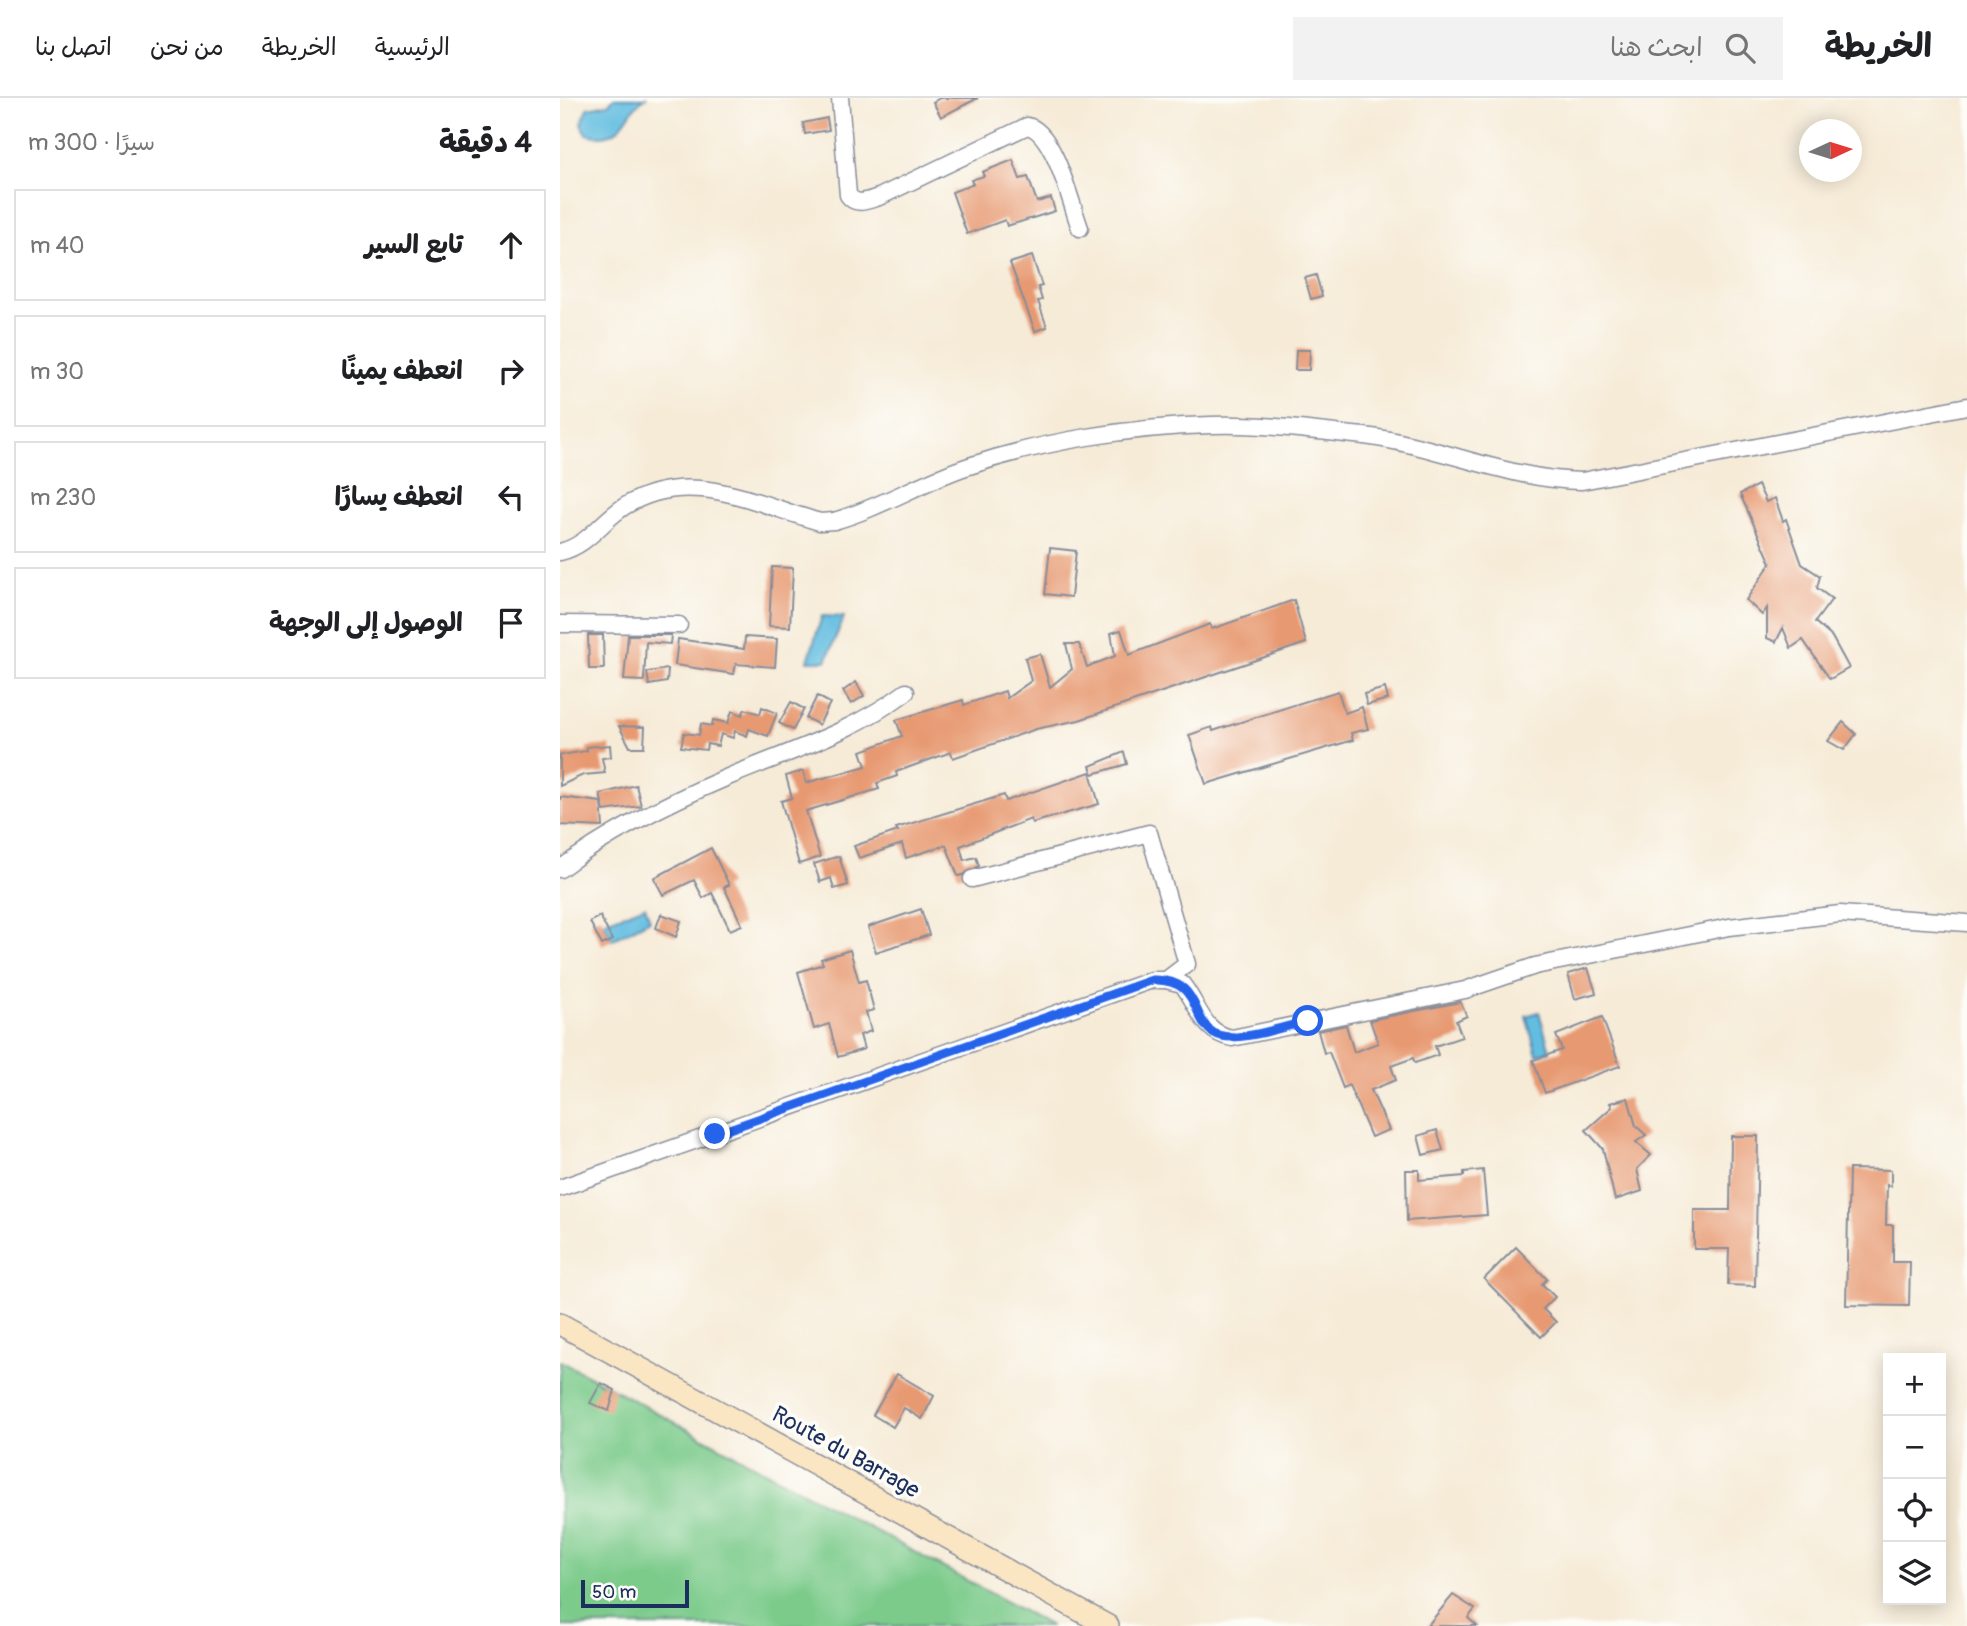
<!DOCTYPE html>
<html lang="ar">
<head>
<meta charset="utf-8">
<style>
	body { margin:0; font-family:Pangolin,"Playpen Sans Arabic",sans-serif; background:#f2f2f2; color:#202124; direction:rtl }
	.controls { position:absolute; right:21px; bottom:21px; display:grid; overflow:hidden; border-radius:0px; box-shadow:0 4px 18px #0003 }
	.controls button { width:63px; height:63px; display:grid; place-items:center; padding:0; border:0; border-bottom:2px solid #e0e0e0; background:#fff; color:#202124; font:35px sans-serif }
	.compass { position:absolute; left:1239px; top:21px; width:63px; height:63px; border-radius:50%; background:#fff; box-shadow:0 4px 18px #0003; rotate:86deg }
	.scale { position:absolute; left:21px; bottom:18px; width:108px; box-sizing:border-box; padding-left:7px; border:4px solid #1b2f5e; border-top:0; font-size:19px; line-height:24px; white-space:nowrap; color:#1b2f5e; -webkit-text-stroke:5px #fdfcf7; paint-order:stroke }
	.stop { position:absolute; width:21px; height:21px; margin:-16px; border:5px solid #2563eb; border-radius:50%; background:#fff }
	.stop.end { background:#2563eb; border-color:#fff; box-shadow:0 2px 7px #0008 }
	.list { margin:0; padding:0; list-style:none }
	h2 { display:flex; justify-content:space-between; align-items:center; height:91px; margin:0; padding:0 28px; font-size:30px }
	h2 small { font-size:23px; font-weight:400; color:#757577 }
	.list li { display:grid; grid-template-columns:46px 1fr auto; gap:21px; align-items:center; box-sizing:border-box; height:112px; margin:0 14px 14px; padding:0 14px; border:2px solid #e0e0e0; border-radius:0px }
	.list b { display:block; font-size:26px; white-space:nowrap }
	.list em { font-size:23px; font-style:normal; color:#757577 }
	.icon { flex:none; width:38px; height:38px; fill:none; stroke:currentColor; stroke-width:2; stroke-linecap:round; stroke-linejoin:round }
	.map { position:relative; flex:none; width:1407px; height:1528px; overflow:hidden; direction:ltr }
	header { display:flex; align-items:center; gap:42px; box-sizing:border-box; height:98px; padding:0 35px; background:#fff; border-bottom:2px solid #e0e0e0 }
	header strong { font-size:33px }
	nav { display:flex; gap:38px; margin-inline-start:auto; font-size:24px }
	.search { width:490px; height:63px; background:#f2f2f2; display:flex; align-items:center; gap:18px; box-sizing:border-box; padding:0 24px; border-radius:0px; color:#757577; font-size:26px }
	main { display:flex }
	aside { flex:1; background:#fff }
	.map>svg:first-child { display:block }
</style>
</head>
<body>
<header>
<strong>الخريطة</strong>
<div class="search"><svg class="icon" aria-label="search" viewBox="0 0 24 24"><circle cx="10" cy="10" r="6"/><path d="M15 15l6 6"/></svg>ابحث هنا</div>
<nav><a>الرئيسية</a><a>الخريطة</a><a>من نحن</a><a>اتصل بنا</a></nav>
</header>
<main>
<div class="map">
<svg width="1407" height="1528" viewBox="0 0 1407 1528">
	<rect width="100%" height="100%" fill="#fdfcf7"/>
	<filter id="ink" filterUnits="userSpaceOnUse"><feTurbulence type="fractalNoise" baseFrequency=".0143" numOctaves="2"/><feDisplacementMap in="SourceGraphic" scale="14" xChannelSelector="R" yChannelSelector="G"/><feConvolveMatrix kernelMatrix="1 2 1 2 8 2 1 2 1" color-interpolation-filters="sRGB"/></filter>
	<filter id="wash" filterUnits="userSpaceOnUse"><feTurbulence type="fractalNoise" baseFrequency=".00686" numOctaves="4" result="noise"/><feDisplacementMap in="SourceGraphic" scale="28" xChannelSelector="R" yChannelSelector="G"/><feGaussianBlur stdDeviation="1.57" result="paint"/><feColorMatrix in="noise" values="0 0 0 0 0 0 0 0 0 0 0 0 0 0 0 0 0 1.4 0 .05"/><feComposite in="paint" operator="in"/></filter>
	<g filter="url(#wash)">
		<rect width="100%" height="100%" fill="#f6ebd7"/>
		<!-- green -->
		<path fill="#7bcb8b" stroke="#4b7d74" stroke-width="2" d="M0,1263L55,1292L491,1528H0Z"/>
		<!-- water -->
		<g fill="#62bde0" stroke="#3e769f" stroke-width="2">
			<path d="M54,0H85C62,15 66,46 26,36L21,27L27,10L48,6Z"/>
			<path d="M262,518L284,519L266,563H248Z"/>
			<path d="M85,808L90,822L52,842L43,824Z"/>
			<path d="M979,914L990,953L977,957L966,918Z"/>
		</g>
		<g id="blocks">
			<!-- building -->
			<g fill="#e79971">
				<path d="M380,0H418L381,19L373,4Z"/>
				<path d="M267,20L269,32L245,36L243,25Z"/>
				<path d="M453,62L460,81L468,79L477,104L491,100L495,113L447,128L445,122L407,136L392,94L413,86L411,82L424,78L422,74Z"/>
				<path d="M472,158L482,188L478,189L482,202L478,203L487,229L475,233L450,165Z"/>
				<path d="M756,177L762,198L751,201L745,180Z"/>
				<path d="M736,252H750L749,272H735Z"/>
				<path d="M1198,387L1206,404L1215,400L1223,423L1226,421L1242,466L1260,478L1257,490L1272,501L1255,524L1272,539L1289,570L1270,581L1243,542L1231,550L1223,530L1216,544L1207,540V510L1202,517L1186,502L1211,465L1180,396Z"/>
				<path d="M490,450L516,453L511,499L485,496Z"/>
				<path d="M212,469L233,470L230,529L209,528Z"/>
				<path d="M734,502L746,545L519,622L476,631L393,660L391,654L336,674L337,678L317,685L319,691L246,713L260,759L239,766L221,703L232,700L226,678L243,673L246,685L306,668L301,653L342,638L336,622L403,602L404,607L445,593L447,600L471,583L465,560L480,556L490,589L512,571L506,546H519L527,569L555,558L551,535L561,532L569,557L650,526L652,531Z"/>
				<path d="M28,537H43L44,571H29Z"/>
				<path d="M68,537H111L110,546L86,544L84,583L64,582Z"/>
				<path d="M185,539L217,541L215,569L176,566L174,576L115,567L118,541L184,551Z"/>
				<path d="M108,571L107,584L89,587L87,574Z"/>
				<path d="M296,584L304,598L291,606L283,593Z"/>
				<path d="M825,590L828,601L807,607L804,596Z"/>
				<path d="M778,593L785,615L802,609L808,631L791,635L793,642L646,686L629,637L652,629L653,633Z"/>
				<path d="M257,598L270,605L259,627L246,620Z"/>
				<path d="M231,604L244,611L233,632L219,625Z"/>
				<path d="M202,609L217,615L208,638L189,631L187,638L175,633L173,640L161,636L158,648L147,646L146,652L121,649L124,635L139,637L141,626L152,628L153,622L168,625L172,613L182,617L185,611L200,616Z"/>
				<path d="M1283,624L1296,636L1284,652L1268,643Z"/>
				<path d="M59,628L85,629L84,649H70Z"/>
				<path d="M50,647L51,659L42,660L45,675L23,677L0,688V657L27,653V649Z"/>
				<path d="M564,654L567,666L533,676L530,668Z"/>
				<path d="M530,674L539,706L472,725L471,721L400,748L404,762L416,759L419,768L403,777L398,778L386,747L346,760L342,746L299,760L294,748L338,733L336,730L444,697L446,703Z"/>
				<path d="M76,687L81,708L44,713L40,696Z"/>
				<path d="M0,699L41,704L43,729L0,727Z"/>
				<path d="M151,750L169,787L164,789L182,827L170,832L152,795L143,800L134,782L103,797L94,780Z"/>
				<path d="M279,758L288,787L274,791L271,780L260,784L254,766Z"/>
				<path d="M361,811L369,837L316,854L308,829Z"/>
				<path d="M101,816L121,823L116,839L96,830Z"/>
				<path d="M40,818L52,842L42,847L30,824Z"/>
				<path d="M290,852L299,884L306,882L314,912L306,914L311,933L300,937L304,951L278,959L269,926L254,931L238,874L263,866L261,861Z"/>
				<path d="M1028,870L1036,895L1015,901L1008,876Z"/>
				<path d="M900,904L907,918L896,923L902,939L875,948L878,957L855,965L853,960L831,968L836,982L811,992L829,1032L811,1039L789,987L783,990L769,954L764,955L758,933L786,927L794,954L818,945L810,922Z"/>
				<path d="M1042,919L1060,968L985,995L973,962L1002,952L996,937Z"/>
				<path d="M1068,1000L1076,1028L1086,1037L1076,1044L1091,1057L1077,1071L1082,1093L1055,1102L1043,1051L1026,1032L1052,1009L1050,1005Z"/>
				<path d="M877,1032L883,1052L863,1057L858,1038Z"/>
				<path d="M1171,1038H1198L1195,1188L1168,1187L1169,1151H1134V1112H1170Z"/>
				<path d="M1289,1071L1331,1072V1088L1327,1087L1326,1127H1333V1164H1350L1349,1208L1286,1207Z"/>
				<path d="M846,1072H859V1082L904,1078V1074L923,1072L927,1117L847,1123Z"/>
				<path d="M956,1149L987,1181L982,1186L995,1199L983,1211L996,1224L981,1239L924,1181Z"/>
				<path d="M337,1276L374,1298L362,1321L344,1310L333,1329L313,1317Z"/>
				<path d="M41,1285L55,1292L49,1313L30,1305Z"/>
				<path d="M893,1497L915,1511L908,1520L917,1528H867Z"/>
			</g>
		</g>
	</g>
	<g filter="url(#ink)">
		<use href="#blocks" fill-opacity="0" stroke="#888d9a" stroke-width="2"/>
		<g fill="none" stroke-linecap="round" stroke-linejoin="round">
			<defs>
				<g id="minor">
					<path d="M280,0L288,97C296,109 308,102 319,99L467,28C494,32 511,106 520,130"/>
					<path d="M0,454C29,447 41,423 65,408C130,368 195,406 260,424L274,423C320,410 361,384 406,369C483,343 571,329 651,327C702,325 754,333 804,338C878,347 948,382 1022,383L1407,308"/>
					<path d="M0,526L119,527"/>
					<path d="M0,771C51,733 109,704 168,679C230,653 291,635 346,594"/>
					<path d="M412,781L589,735L627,866L606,882"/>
					<path d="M0,1090L592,882H606L622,886C639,907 642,935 672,940L905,892L975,868L1169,829L1280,816L1407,825"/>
				</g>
				<path id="secondary" d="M0,1226L548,1528"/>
			</defs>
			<!-- minor casing -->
			<use href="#minor" stroke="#888d9a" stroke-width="19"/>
			<!-- secondary casing -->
			<use href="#secondary" stroke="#888d9a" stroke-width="24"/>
			<!-- minor -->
			<use href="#minor" stroke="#fff" stroke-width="16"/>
			<!-- secondary -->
			<use href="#secondary" stroke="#fbe6c4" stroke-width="21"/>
		</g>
	</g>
	<g fill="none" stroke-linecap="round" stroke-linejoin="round" filter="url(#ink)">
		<!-- route -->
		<path stroke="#2563eb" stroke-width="9" d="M155,1036L592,882C647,880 627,930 662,938C683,943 726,928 748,923"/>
	</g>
	<g text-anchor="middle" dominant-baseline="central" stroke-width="7" stroke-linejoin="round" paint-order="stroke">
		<!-- street labels -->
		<g font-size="23" fill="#1b2f5e" stroke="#fdfcf7">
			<text transform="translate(286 1354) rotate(29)">Route du Barrage</text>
		</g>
	</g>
</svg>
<div class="controls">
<button>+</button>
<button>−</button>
<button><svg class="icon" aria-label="locate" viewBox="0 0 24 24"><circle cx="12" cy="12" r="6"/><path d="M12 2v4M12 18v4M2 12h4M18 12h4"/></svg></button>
<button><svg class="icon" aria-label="layers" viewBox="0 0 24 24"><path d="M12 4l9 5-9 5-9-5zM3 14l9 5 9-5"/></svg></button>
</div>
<svg class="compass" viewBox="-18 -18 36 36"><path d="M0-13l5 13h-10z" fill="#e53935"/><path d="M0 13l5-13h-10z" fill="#757577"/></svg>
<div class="scale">50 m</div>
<div class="stop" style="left:748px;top:923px"></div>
<div class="stop end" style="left:155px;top:1036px"></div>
</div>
<aside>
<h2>4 دقيقة<small>سيرًا · 300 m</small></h2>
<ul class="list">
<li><svg class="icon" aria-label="ahead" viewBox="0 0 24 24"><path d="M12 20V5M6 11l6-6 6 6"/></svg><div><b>تابع السير</b></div><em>40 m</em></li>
<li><svg class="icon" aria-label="right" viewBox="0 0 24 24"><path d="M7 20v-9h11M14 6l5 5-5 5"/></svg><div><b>انعطف يمينًا</b></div><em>30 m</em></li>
<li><svg class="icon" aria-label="left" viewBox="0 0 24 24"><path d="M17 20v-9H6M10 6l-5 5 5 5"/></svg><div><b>انعطف يسارًا</b></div><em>230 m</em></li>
<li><svg class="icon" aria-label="arrive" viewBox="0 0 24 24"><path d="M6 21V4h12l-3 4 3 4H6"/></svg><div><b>الوصول إلى الوجهة</b></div></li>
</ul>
</aside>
</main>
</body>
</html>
